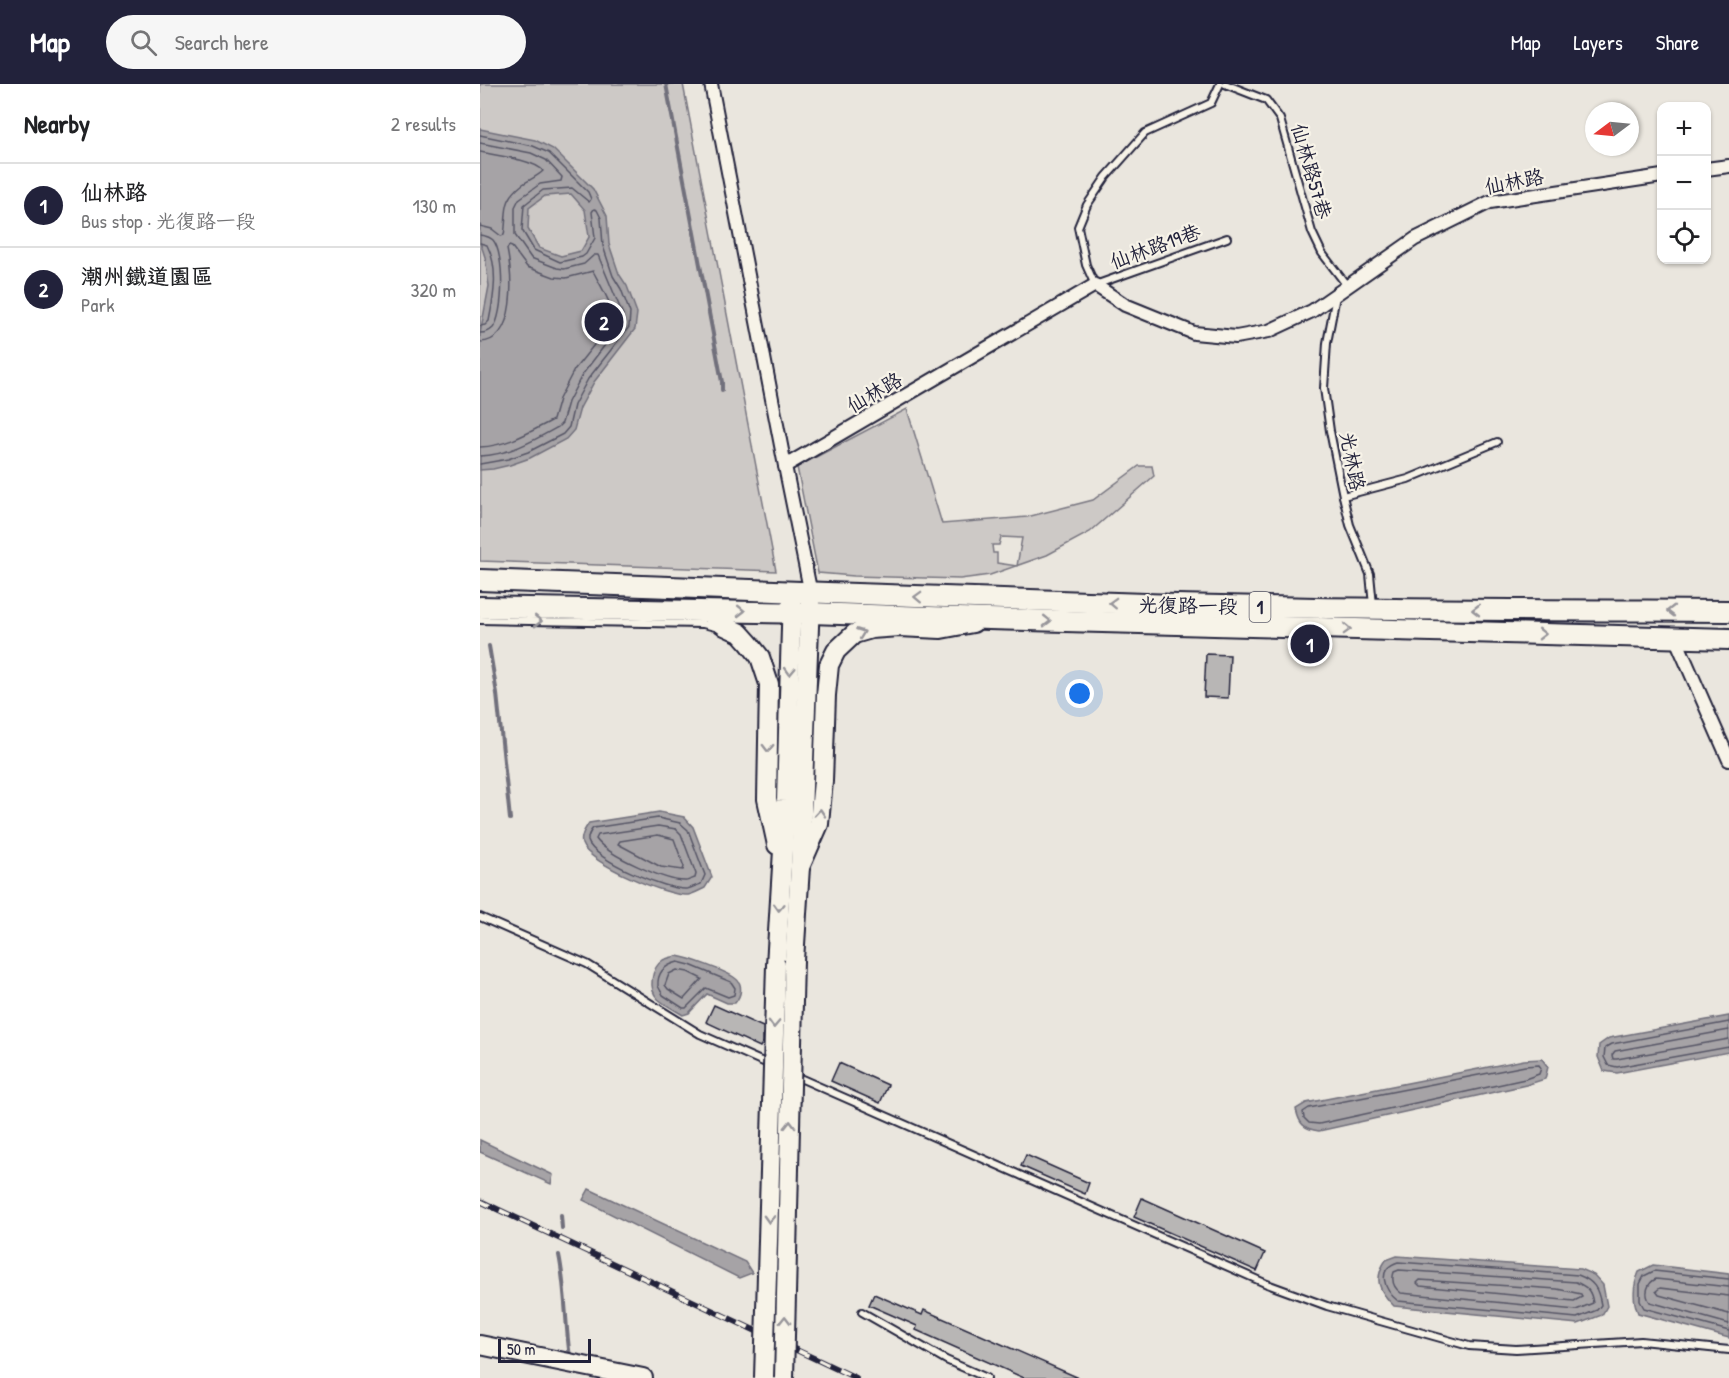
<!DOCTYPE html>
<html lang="en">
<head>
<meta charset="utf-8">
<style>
	body { margin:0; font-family:"Patrick Hand","LXGW WenKai TC",sans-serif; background:#f6f6f6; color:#202124 }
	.controls { position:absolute; right:18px; top:18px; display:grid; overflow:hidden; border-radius:12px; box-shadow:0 2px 4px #0004 }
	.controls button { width:54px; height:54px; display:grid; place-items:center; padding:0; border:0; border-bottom:2px solid #e0e0e0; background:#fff; color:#202124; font:30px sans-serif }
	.compass { position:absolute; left:1105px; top:18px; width:54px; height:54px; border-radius:50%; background:#fff; box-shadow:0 2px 4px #0004; rotate:254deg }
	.scale { position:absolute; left:18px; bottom:15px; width:93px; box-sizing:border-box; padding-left:6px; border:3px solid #22223b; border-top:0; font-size:16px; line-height:21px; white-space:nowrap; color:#22223b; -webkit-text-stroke:4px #f7f3e8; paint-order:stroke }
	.you { position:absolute; left:600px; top:610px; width:21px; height:21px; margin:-15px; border:4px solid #fff; border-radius:50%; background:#1a73e8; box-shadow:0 0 0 9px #1a73e833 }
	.badge { display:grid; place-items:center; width:39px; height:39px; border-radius:50%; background:#22223b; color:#fff; font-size:20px; font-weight:700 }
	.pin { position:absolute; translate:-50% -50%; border:3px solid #fff; box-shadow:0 2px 6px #0006 }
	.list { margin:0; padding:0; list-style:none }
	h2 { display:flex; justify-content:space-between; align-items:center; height:78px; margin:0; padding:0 24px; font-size:26px }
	h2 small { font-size:20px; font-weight:400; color:#757577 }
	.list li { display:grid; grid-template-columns:39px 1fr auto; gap:18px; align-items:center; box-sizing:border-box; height:84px; padding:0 24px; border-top:2px solid #e0e0e0 }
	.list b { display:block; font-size:22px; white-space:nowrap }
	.list p { margin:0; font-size:20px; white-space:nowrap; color:#757577 }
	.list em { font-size:20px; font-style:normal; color:#757577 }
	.icon { flex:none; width:33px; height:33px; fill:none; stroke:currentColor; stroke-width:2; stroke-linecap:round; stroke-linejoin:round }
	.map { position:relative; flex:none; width:1249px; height:1294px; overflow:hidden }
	header { display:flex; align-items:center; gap:36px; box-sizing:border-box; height:84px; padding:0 30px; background:#22223b; color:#fff }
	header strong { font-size:28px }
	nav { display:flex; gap:33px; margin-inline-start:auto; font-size:21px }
	.search { width:420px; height:54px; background:#f6f6f6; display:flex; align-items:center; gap:15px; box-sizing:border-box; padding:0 21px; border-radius:33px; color:#757577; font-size:22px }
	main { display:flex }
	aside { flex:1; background:#fff }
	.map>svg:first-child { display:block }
</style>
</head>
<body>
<header>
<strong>Map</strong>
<div class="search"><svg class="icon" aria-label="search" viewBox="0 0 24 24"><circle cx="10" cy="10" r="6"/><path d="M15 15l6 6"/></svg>Search here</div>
<nav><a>Map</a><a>Layers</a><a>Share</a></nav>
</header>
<main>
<aside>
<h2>Nearby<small>2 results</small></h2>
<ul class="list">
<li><span class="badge">1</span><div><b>仙林路</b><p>Bus stop · 光復路一段</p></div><em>130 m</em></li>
<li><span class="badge">2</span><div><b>潮州鐵道園區</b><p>Park</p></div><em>320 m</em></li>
</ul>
</aside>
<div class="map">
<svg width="1249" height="1294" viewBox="0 0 1249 1294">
	<rect width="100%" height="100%" fill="#eae6de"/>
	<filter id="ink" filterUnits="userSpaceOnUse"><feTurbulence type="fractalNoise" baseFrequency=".0167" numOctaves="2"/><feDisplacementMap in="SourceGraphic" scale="12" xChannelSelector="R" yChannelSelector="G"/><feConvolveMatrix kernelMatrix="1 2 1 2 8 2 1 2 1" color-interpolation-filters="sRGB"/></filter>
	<g filter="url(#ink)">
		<!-- green -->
		<g fill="#cdc9c6" stroke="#787680" stroke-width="1.5" fill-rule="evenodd">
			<path d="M0,0H203L296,487L0,477Z"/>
			<path d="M427,325L462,440L547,433L613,416L659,382H672L674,392L610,448L567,471L510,491L480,495L374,492L338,489L317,383ZM521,453L542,454L537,482L517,479V469H513L512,461H519Z"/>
		</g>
		<!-- water -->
		<g fill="#a6a3a6" stroke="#716f7b" stroke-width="1.5" fill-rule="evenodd">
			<path d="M0,45L55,56L73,65L113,105L127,132L129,160L139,190L147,202L157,229L155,245L114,298L100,324L94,346L86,355L50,374L30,381L13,385L0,386V250L9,202L5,173L0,158ZM91,110L105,126L109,153L101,167L81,172L59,164L48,145L49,124L65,112Z"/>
			<path d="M179,728L204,733L213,743L232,793L225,804C220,806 214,810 208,811C188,813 108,779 102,760C100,752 105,745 109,739Z"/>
			<path d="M197,872C209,874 246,887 255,894C264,900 261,912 255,919H247L227,910L209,929L203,931C195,926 185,921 178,915C168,905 171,884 183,876C187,874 193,873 197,872Z"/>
			<path d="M1249,932V968L1137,989L1124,987L1118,973L1119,961L1129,954Z"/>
			<path d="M1062,975L1068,983L1065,995L1046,1001L839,1047C824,1045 819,1040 816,1025L826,1019L1044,976Z"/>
			<path d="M0,1056L73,1091L71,1100L0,1068Z"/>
			<path d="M109,1105L265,1178L272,1189L259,1194L103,1116Z"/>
			<path d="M917,1172L1100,1185L1114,1191L1123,1201L1127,1222L1122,1231L1098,1240L914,1222C899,1207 893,1195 906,1176Z"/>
			<path d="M1173,1181L1249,1190V1254L1158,1229C1152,1215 1153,1202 1159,1188Z"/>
		</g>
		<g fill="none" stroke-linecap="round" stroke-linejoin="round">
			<!-- shore -->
			<g stroke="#575666" stroke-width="1.5">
				<path d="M0,51L53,62L69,69L108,108L111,115L109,118L92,104L63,106L44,121L42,146L54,166L80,178L102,173L106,170L115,154L112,128L114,125L117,126L121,134L123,162L133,192L141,205L150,229L149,243L108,295L94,321L89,343L83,350L48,368L28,375L0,380"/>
				<path d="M0,59L51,69L66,76L82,93L81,97L60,100L39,115L35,123V151L51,174L77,184L84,185L104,180L114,171H118L143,231L141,240L102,291L88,318L82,339L78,343C53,357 29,371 0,372"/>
				<path d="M0,68C14,71 55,76 63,87C58,92 49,96 43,100C21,117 28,128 24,151L21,152L12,145L0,142"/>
				<path d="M0,151C5,152 9,152 13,156C25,170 24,231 13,244C9,248 5,249 0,249"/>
				<path d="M0,159L7,161C19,184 14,212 9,237L5,241L0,242"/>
				<path d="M0,258C38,257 32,190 27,165L29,162L32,163L47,183L74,193L86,194L113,187C119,199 135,224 133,237L94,286L79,315L73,336C50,348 27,362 0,363"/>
				<path d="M178,734L200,739L208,746L225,791L221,800C217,801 212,804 207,805C189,807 113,776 108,757C107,752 110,748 113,744Z"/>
				<path d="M178,742L196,745L201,750L216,790L215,794C214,794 208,797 206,797C187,798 127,771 116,755L118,751Z"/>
				<path d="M178,751L194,755L204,783L203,786L181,783L138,760L140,757Z"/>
				<path d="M198,878L210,881L251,898L255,904L254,911L248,913L226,904L206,924H203L183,911L178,902C177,888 185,881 198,878Z"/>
				<path d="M197,886L208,888L222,895L204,915L188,905L185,901L189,890Z"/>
				<path d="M1249,938L1132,960L1125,964L1124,973L1128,981L1137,983L1249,963"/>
				<path d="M1249,946L1135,967L1132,971L1133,975H1137L1249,955"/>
				<path d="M1059,981L1061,984L1059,990L1045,995L839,1040L829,1039L824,1034L823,1028L829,1024L1045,982Z"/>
				<path d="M918,1178L1098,1191C1114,1197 1118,1204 1121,1221L1117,1226L1097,1234L918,1217C904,1206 896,1185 918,1178Z"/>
				<path d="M919,1186L1096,1198C1107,1203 1111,1206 1113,1219L1096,1226L921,1209C914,1204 911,1197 914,1188Z"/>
				<path d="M1249,1195L1174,1187L1164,1192L1160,1200V1217L1164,1224L1249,1247"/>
				<path d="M940,1196L1077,1205L1101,1210L1102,1213L1094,1217L940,1202L937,1199Z"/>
				<path d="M1249,1203L1176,1195C1167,1199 1164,1210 1170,1218L1249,1240"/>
				<path d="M1249,1212L1180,1204L1176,1207L1179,1211L1249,1230"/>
			</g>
			<!-- stream -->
			<g stroke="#716f7b" stroke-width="4">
				<path d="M186,0L242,298V306"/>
				<path d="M9,562L17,610L30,735"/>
				<path d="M81,1131L82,1144"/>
				<path d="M79,1171C86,1205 85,1239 90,1273"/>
			</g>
		</g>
		<!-- building -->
		<g fill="#b8b6b5" stroke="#22223b" stroke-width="1.5">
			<path d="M726,570L750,571L748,614L724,613Z"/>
			<path d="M234,921L283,943V958L280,963L226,938Z"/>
			<path d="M359,979L408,1001L400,1019L351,997Z"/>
			<path d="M546,1071L609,1099L605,1110L541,1082Z"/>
			<path d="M662,1114L785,1169L777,1187L654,1133Z"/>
			<path d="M394,1210L442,1231L444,1226L599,1294H544L436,1246L437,1242L389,1221Z"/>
		</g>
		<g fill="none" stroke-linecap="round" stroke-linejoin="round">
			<defs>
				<g id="lane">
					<path d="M740,0L731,19L665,49L626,93L607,121L598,143L606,181L615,201L747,154"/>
					<path d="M745,0L786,16L800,35L832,148L842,169L868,203"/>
					<path d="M856,212L847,259L844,304L850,347L863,412L870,441L890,490L893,521"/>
					<path d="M863,412L928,395L1017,358"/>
					<path d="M0,536L223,540L239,544"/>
					<path d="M0,833L107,880L220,950L290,981"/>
					<path d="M313,991L787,1200L847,1222L989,1262L1036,1265L1161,1257L1249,1266"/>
					<path d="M382,1228L466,1276L507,1294"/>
				</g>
				<g id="street">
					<path d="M231,0L305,382"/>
					<path d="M1226,85L1249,82"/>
					<path d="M331,510L305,382L615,201L645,221L714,249L756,253L789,247L832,227L935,155L1010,118L1182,92"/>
					<path d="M1195,553L1249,676"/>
				</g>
				<g id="secondary">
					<path d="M227,527L245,542L260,549L269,559L280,573L289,600L287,715L297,761"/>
					<path d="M320,783L339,740L343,697L346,611L349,581L356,567L374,550L391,545L419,543L461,545L493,539"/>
					<path d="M314,876L320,783L330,516"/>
					<path d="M296,881L306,717L312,509"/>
					<path d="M0,1261L163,1294"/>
				</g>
				<g id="primary">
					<path d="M0,496C222,503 443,514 665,520C860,526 1054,526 1249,527"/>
					<path d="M0,523L330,529L509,535L1249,555"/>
				</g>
			</defs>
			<!-- lane casing -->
			<use href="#lane" stroke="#22223b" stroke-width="10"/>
			<!-- street casing -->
			<use href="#street" stroke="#22223b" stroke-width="16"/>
			<!-- secondary casing -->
			<use href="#secondary" stroke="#22223b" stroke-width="22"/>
			<!-- primary casing -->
			<use href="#primary" stroke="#22223b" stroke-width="24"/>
			<!-- lane -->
			<use href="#lane" stroke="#f7f3e8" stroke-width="6"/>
			<!-- street -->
			<use href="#street" stroke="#f7f3e8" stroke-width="12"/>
			<!-- secondary -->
			<use href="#secondary" stroke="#f7f3e8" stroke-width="18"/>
			<!-- primary -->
			<use href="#primary" stroke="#f7f3e8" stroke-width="20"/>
			<defs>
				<path id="rail" d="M0,1117L376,1294"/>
			</defs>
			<!-- rail casing -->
			<use href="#rail" stroke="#22223b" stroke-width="6"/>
			<!-- rail -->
			<use href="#rail" stroke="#f7f3e8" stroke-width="4" stroke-dasharray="11" stroke-linecap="butt"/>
			<defs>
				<g id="secondary-bridge">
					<path d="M284,1294L296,881"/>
					<path d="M304,1294L314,876"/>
				</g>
			</defs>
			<!-- secondary-bridge casing -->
			<use href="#secondary-bridge" stroke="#22223b" stroke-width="22" stroke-linecap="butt"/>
			<!-- secondary-bridge -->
			<use href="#secondary-bridge" stroke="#f7f3e8" stroke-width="18"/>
		</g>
		<!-- one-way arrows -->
		<defs><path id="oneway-chevron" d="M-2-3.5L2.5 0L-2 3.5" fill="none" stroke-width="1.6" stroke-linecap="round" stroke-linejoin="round" transform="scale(1.5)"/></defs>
		<g stroke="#97959a">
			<use href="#oneway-chevron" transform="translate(438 513) rotate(-178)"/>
			<use href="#oneway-chevron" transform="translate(633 519) rotate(-178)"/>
			<use href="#oneway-chevron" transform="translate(996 526) rotate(-180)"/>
			<use href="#oneway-chevron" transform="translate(261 527) rotate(1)"/>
			<use href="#oneway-chevron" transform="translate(1191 527) rotate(-180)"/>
			<use href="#oneway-chevron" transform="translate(58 537) rotate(1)"/>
			<use href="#oneway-chevron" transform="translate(567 537) rotate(1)"/>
			<use href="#oneway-chevron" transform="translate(867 545) rotate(2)"/>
			<use href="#oneway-chevron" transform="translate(381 549) rotate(-21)"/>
			<use href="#oneway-chevron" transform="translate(1062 550) rotate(1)"/>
			<use href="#oneway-chevron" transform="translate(310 587) rotate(92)"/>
			<use href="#oneway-chevron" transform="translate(288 664) rotate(91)"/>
			<use href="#oneway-chevron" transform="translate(340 729) rotate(-85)"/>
			<use href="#oneway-chevron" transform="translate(299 823) rotate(93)"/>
			<use href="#oneway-chevron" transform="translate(294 940) rotate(92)"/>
			<use href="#oneway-chevron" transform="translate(310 1041) rotate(-89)"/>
			<use href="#oneway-chevron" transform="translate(289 1135) rotate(92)"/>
			<use href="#oneway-chevron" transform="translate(305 1236) rotate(-89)"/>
		</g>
	</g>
	<g text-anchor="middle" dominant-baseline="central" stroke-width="4.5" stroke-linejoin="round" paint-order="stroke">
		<!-- shield labels -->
		<rect fill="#f7f3e8" stroke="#62616f" stroke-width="1.5" x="769.5" y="508" width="21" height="30" rx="4.5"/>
		<g font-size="18" font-weight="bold" fill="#22223b">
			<text x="780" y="523">1</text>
		</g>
		<!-- street labels -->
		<g font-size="20" fill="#22223b" stroke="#f7f3e8">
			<text transform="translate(832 87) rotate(74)">仙林路57巷</text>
			<text transform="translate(1034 97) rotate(-11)">仙林路</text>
			<text transform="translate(675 162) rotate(-20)">仙林路19巷</text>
			<text transform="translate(394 308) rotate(-30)">仙林路</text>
			<text transform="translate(873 377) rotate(79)">光林路</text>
			<text transform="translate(708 521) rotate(1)">光復路一段</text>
		</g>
	</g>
</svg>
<div class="controls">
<button>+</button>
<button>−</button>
<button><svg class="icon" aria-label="locate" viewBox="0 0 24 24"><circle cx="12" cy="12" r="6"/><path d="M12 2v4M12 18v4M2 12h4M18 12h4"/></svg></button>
</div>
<svg class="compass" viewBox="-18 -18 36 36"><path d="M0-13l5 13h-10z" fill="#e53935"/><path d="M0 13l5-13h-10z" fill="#757577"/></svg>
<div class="scale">50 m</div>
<div class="you"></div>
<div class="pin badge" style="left:830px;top:560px">1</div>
<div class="pin badge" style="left:124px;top:238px">2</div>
</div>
</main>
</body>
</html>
